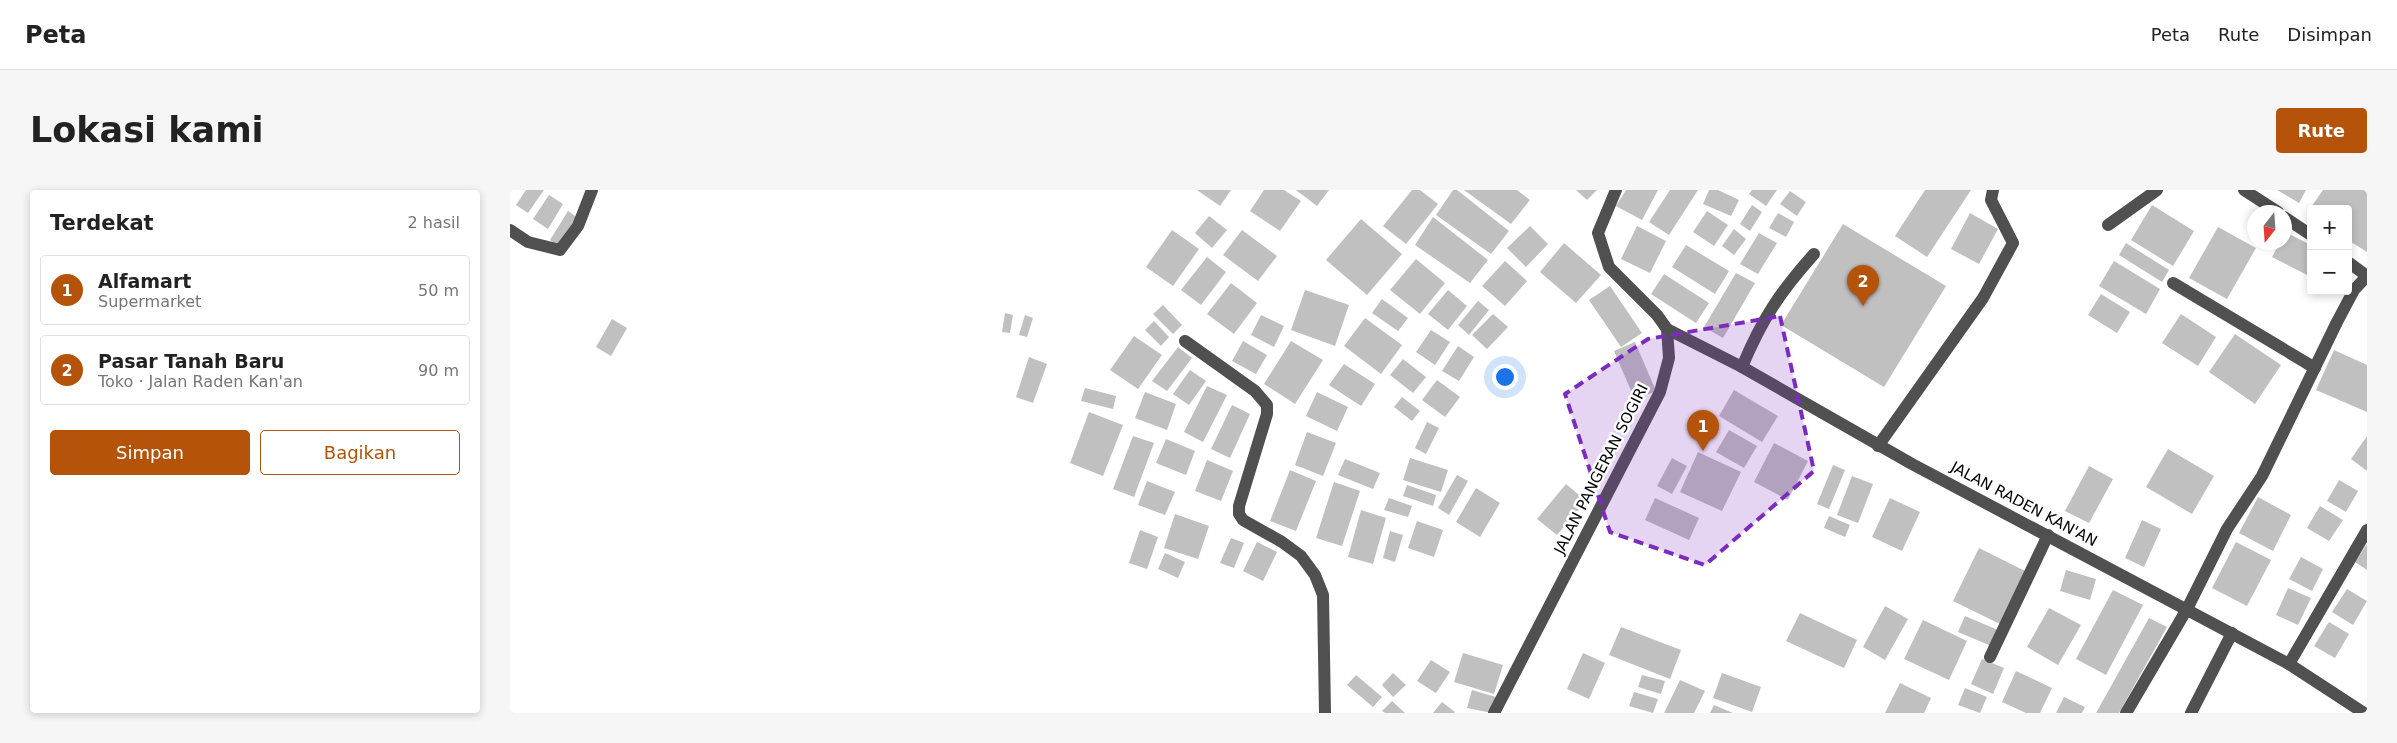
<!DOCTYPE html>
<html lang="id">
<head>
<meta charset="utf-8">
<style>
	body { margin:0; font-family:"DejaVu Sans",sans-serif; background:#f6f6f6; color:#222 }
	.controls { position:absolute; right:15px; top:15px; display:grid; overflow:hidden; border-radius:5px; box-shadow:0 2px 8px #0003 }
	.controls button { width:45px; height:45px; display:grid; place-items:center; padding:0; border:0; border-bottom:1px solid #e0e0e0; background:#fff; color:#222; font:25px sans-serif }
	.compass { position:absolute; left:1737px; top:15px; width:45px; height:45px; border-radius:50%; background:#fff; box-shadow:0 2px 8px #0003; rotate:197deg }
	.you { position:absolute; left:994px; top:186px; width:18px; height:18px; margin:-12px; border:4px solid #fff; border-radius:50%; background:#1a73e8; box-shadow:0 0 0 8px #1a73e833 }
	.badge { display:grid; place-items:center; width:32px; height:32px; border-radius:50%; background:#b45309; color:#fff; font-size:16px; font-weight:700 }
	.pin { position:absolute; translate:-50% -41px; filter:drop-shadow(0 1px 2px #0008) }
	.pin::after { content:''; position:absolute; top:26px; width:18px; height:15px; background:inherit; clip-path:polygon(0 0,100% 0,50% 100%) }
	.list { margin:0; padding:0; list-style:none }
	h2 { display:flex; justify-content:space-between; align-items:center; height:65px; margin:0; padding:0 20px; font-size:21px }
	h2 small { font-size:16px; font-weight:400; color:#767676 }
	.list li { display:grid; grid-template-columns:32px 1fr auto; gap:15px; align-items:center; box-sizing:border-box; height:70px; margin:0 10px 10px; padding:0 10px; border:1px solid #e0e0e0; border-radius:5px }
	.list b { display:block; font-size:19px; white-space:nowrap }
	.list p { margin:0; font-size:16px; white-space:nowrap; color:#767676 }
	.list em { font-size:16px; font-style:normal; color:#767676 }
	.actions { display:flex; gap:10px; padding:15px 20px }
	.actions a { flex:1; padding:11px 0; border:1px solid #b45309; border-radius:5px; text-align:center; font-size:18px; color:#b45309 }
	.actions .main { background:#b45309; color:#fff }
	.map { position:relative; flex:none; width:1857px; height:523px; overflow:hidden; border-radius:5px }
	header { display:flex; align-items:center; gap:30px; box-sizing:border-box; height:70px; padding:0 25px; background:#fff; border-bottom:1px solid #e0e0e0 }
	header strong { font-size:24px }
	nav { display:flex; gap:28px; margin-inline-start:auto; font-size:18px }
	.intro { display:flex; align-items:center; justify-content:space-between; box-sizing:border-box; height:120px; padding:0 30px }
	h1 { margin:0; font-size:35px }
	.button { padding:12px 22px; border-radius:5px; background:#b45309; color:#fff; font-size:18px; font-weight:700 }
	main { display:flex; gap:30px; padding:0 30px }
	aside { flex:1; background:#fff; border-radius:5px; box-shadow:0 2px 8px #0003 }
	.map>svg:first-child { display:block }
</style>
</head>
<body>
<header>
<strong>Peta</strong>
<nav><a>Peta</a><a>Rute</a><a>Disimpan</a></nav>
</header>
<div class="intro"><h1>Lokasi kami</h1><a class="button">Rute</a></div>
<main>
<aside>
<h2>Terdekat<small>2 hasil</small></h2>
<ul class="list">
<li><span class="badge">1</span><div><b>Alfamart</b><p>Supermarket</p></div><em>50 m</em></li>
<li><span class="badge">2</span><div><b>Pasar Tanah Baru</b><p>Toko · Jalan Raden Kan'an</p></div><em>90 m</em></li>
</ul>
<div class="actions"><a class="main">Simpan</a><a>Bagikan</a></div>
</aside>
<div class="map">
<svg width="1857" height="523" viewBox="0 0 1857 523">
	<rect width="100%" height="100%" fill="#fff"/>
	<!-- building -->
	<g fill="#c0c0c0">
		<path d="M16,0H34L18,23L6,15Z"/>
		<path d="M687,0H721L710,16Z"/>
		<path d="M754,0H774L791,11L770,41L740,21Z"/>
		<path d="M786,0H819L807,16Z"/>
		<path d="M902,0H910L928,14L896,54L873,36Z"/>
		<path d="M943,0H947L999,41L981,64L926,25Z"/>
		<path d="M954,0H1007L1020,10L1001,34Z"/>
		<path d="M1066,0H1087L1077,10Z"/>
		<path d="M1116,0H1148L1132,30L1106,16Z"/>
		<path d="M1160,0H1188L1159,45L1139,32Z"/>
		<path d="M1199,0H1208L1229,10L1221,26L1193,14Z"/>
		<path d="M1242,0H1267L1256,16L1239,4Z"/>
		<path d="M1415,0H1461L1417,67L1385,46Z"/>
		<path d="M1767,0H1796L1789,13Z"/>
		<path d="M1813,0H1857V62L1838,50V19H1801V25L1797,23Z"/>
		<path d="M1280,1L1296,12L1287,26L1270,14Z"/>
		<path d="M39,5L53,14L38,39L23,29Z"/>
		<path d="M1242,15L1252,22L1240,41L1230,34Z"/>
		<path d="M1642,15L1684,41L1663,76L1621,50Z"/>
		<path d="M58,21L68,28L49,57L40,50Z"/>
		<path d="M1197,21L1218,35L1204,56L1183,42Z"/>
		<path d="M1268,23L1284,32L1276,47L1259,38Z"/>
		<path d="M1460,23L1488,39L1469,74L1441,59Z"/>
		<path d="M699,26L717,40L702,58L685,43Z"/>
		<path d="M923,27L978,70L960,93L905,55Z"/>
		<path d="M851,29L892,64L857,105L816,70Z"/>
		<path d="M1333,34L1436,96L1374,197L1271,135Z"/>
		<path d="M1020,36L1038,54L1016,77L997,58Z"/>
		<path d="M1127,36L1156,51L1140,83L1111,69Z"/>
		<path d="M1708,37L1746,58L1717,109L1679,88Z"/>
		<path d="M1224,39L1236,49L1224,65L1212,56Z"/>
		<path d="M662,40L689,59L663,96L636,77Z"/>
		<path d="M732,40L767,66L748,91L713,65Z"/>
		<path d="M1775,42L1801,55V87L1762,67L1770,52H1774Z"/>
		<path d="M1249,43L1267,53L1248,84L1230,74Z"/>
		<path d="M1054,53L1091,85L1066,113L1030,82Z"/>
		<path d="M1616,53L1659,80L1652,92L1609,65Z"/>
		<path d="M1176,55L1219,81L1205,104L1162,77Z"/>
		<path d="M697,67L716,82L691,115L671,100Z"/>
		<path d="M906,69L935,93L910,124L880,100Z"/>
		<path d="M995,71L1017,91L995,116L972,96Z"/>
		<path d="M1604,71L1650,99L1636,124L1589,96Z"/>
		<path d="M1226,83L1245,93L1213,148L1194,137Z"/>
		<path d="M1154,84L1199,113L1186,133L1141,104Z"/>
		<path d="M721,93L747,113L724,144L697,124Z"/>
		<path d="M1100,96L1132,143L1111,157L1079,110Z"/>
		<path d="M795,100L839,115L825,156L781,140Z"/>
		<path d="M938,100L957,116L938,140L918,124Z"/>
		<path d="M1591,104L1620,122L1607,143L1578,125Z"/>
		<path d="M872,109L898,128L888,141L862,123Z"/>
		<path d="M968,111L979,120L959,145L948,135Z"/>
		<path d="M653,115L672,135L663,144L643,124Z"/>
		<path d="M495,123L503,125L500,143L492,142Z"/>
		<path d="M983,124L998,137L977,159L962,145Z"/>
		<path d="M1671,124L1706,147L1688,176L1652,153Z"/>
		<path d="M515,125L523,128L517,147L509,145Z"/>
		<path d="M751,125L774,136L764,157L741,145Z"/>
		<path d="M855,128L892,155L871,184L834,156Z"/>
		<path d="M102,129L117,138L101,166L86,157Z"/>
		<path d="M644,131L659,147L651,156L635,140Z"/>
		<path d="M921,140L940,152L925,175L906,162Z"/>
		<path d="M1725,144L1771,175L1745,214L1699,182Z"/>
		<path d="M624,146L652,165L628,199L600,180Z"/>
		<path d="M733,151L757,165L746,184L722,171Z"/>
		<path d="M781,151L813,170L785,214L754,194Z"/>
		<path d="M1125,152L1146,201L1125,210L1104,161Z"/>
		<path d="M948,156L964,167L949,191L932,181Z"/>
		<path d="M668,157L682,168L657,201L642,191Z"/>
		<path d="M1824,160L1857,175V222L1806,200Z"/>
		<path d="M519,167L537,174L523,213L506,207Z"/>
		<path d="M893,169L916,187L903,203L880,185Z"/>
		<path d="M834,174L865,194L851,216L819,195Z"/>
		<path d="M680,180L696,191L679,215L663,204Z"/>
		<path d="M927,190L950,207L935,227L912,210Z"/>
		<path d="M697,196L717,205L693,252L674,242Z"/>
		<path d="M575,198L606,206L603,219L571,211Z"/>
		<path d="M1224,200L1268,226L1252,252L1209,226Z"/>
		<path d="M635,202L666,214L657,240L625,228Z"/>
		<path d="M807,202L838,217L827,241L796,226Z"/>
		<path d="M892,207L910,221L902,231L884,217Z"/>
		<path d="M722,215L740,224L720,268L701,259Z"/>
		<path d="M579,222L613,235L593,286L560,273Z"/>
		<path d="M917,232L929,238L916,264L905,258Z"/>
		<path d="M1219,240L1247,256L1234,278L1206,262Z"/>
		<path d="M797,242L826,253L813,286L785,275Z"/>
		<path d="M623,246L644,253L624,307L603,299Z"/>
		<path d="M1857,246V281L1841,269Z"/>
		<path d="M656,249L685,261L676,285L646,273Z"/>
		<path d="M1264,253L1298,271L1278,310L1244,292Z"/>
		<path d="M1658,259L1704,286L1682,324L1636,297Z"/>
		<path d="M1188,262L1231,282L1212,321L1170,302Z"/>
		<path d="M900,268L938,280L931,302L893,290Z"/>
		<path d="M1162,268L1177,276L1162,304L1147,296Z"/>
		<path d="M835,269L870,283L863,299L828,285Z"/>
		<path d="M697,270L723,281L711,311L685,301Z"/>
		<path d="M1323,275L1335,280L1319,319L1307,314Z"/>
		<path d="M1579,276L1603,289L1579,333L1555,321Z"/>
		<path d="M780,280L806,291L786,341L760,331Z"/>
		<path d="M947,285L958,291L939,325L928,318Z"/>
		<path d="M1342,286L1363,294L1348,333L1327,325Z"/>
		<path d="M1829,290L1848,301L1836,322L1817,311Z"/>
		<path d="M637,291L665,302L655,325L628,315Z"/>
		<path d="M824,292L850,301L832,356L806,348Z"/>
		<path d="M1056,294L1076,311L1047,345L1027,329Z"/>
		<path d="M897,295L926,305L923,316L893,306Z"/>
		<path d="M966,298L990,313L970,347L946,332Z"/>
		<path d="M1748,307L1781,325L1763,361L1729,343Z"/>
		<path d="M879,308L902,316L898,327L874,320Z"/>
		<path d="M1145,308L1189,328L1179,350L1135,330Z"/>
		<path d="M1380,308L1410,322L1392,361L1362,347Z"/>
		<path d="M1810,316L1833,330L1819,351L1797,338Z"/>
		<path d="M851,320L876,328L863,374L838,367Z"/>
		<path d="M665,324L699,336L688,369L654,358Z"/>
		<path d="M1319,326L1340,335L1335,347L1314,338Z"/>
		<path d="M1632,330L1651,339L1634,377L1615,368Z"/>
		<path d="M907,331L933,340L924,367L898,358Z"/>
		<path d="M630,340L648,347L637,379L619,373Z"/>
		<path d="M880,341L893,345L885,372L873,368Z"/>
		<path d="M721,348L734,353L724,378L710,373Z"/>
		<path d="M747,352L767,362L753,391L733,381Z"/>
		<path d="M1726,352L1761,370L1737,416L1702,398Z"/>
		<path d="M1857,354V380L1845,372Z"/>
		<path d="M1469,358L1517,382L1492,435L1443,411Z"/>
		<path d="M655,363L675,372L668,388L648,379Z"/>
		<path d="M1791,367L1813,379L1802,401L1779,389Z"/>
		<path d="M1556,380L1586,389L1580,410L1550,401Z"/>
		<path d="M1778,398L1801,408L1788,435L1766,425Z"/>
		<path d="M1837,399L1857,411L1843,435L1822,422Z"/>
		<path d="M1603,400L1633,415L1596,485L1566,469Z"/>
		<path d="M1375,416L1398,429L1375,470L1353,457Z"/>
		<path d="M1539,418L1571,435L1548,475L1517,457Z"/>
		<path d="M1290,423L1347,450L1334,478L1276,451Z"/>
		<path d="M1455,426L1488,440L1481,456L1448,442Z"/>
		<path d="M1639,428L1657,437L1609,523H1586Z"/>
		<path d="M1413,430L1457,451L1439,490L1394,469Z"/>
		<path d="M1819,432L1839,444L1825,468L1804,456Z"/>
		<path d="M1111,437L1171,460L1160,489L1099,465Z"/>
		<path d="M953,463L993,475L984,504L944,492Z"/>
		<path d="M1073,463L1095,473L1079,509L1057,499Z"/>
		<path d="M1472,469L1494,478L1483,504L1461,494Z"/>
		<path d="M921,470L940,482L926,503L907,491Z"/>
		<path d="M1506,481L1542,498L1530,523H1516L1492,512Z"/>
		<path d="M883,483L896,495L883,507L872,495Z"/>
		<path d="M1212,483L1251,497L1242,522L1203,508Z"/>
		<path d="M846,485L872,507L863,517L837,495Z"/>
		<path d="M1132,485L1155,491L1151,504L1128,497Z"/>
		<path d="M1170,490L1195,501L1184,523H1154Z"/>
		<path d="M1390,493L1421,508L1414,523H1375Z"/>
		<path d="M1455,498L1477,507L1470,523L1448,515Z"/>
		<path d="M962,500L986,507L982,523L957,518Z"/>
		<path d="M1124,502L1148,509L1143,523L1119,516Z"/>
		<path d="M1554,507L1575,517L1572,523H1546Z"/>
		<path d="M882,511L895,523H875L872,521Z"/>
		<path d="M932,512L945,522L944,523H923Z"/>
		<path d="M1204,515L1223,523H1200Z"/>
	</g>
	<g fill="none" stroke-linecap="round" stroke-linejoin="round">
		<!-- minor -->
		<g stroke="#505050" stroke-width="12">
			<path d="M1734,0L1768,22"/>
			<path d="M1774,27L1801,45"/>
			<path d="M1598,35L1647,0"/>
			<path d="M0,40L18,52L50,60L68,36L82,0"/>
			<path d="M1838,72L1857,86"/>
			<path d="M1663,93L1805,178"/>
			<path d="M1157,139L1232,177L1402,274L1779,474L1854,523"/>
			<path d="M675,151L745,201L757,215V224L729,316V324L733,330L772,352L791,366L805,385L813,405L815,523"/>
			<path d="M1232,177C1252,129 1270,102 1304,64"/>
			<path d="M1368,256L1473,108L1503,53L1481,10L1483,0"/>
			<path d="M1480,467L1538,345"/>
			<path d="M1779,474L1857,340"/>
			<path d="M984,523L1150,202L1159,168L1157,139L1147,125L1099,77L1088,43L1106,0"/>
			<path d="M1616,523L1677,419L1717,339L1752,286L1827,132L1844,100L1857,86"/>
			<path d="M1681,523L1722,443"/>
		</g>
	</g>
	<!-- marked area -->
	<path fill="#7b2cbf" fill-opacity="0.2" stroke="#7b2cbf" stroke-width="4" stroke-dasharray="10 6" stroke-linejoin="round" d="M1270,126L1304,281L1195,375L1100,342L1055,204L1138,149Z"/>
	<g text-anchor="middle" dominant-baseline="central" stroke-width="5" stroke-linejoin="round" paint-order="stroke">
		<!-- street labels -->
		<g font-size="15" fill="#000" stroke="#fff">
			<text transform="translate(1091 279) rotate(-63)">JALAN PANGERAN SOGIRI</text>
			<text transform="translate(1514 314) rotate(28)">JALAN RADEN KAN'AN</text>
		</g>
	</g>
</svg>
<div class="controls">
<button>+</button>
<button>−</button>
</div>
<svg class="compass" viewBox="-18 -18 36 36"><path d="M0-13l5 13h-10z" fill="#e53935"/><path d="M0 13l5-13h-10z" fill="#767676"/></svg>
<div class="you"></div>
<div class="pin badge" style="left:1193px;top:261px">1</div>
<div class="pin badge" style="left:1353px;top:116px">2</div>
</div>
</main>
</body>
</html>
